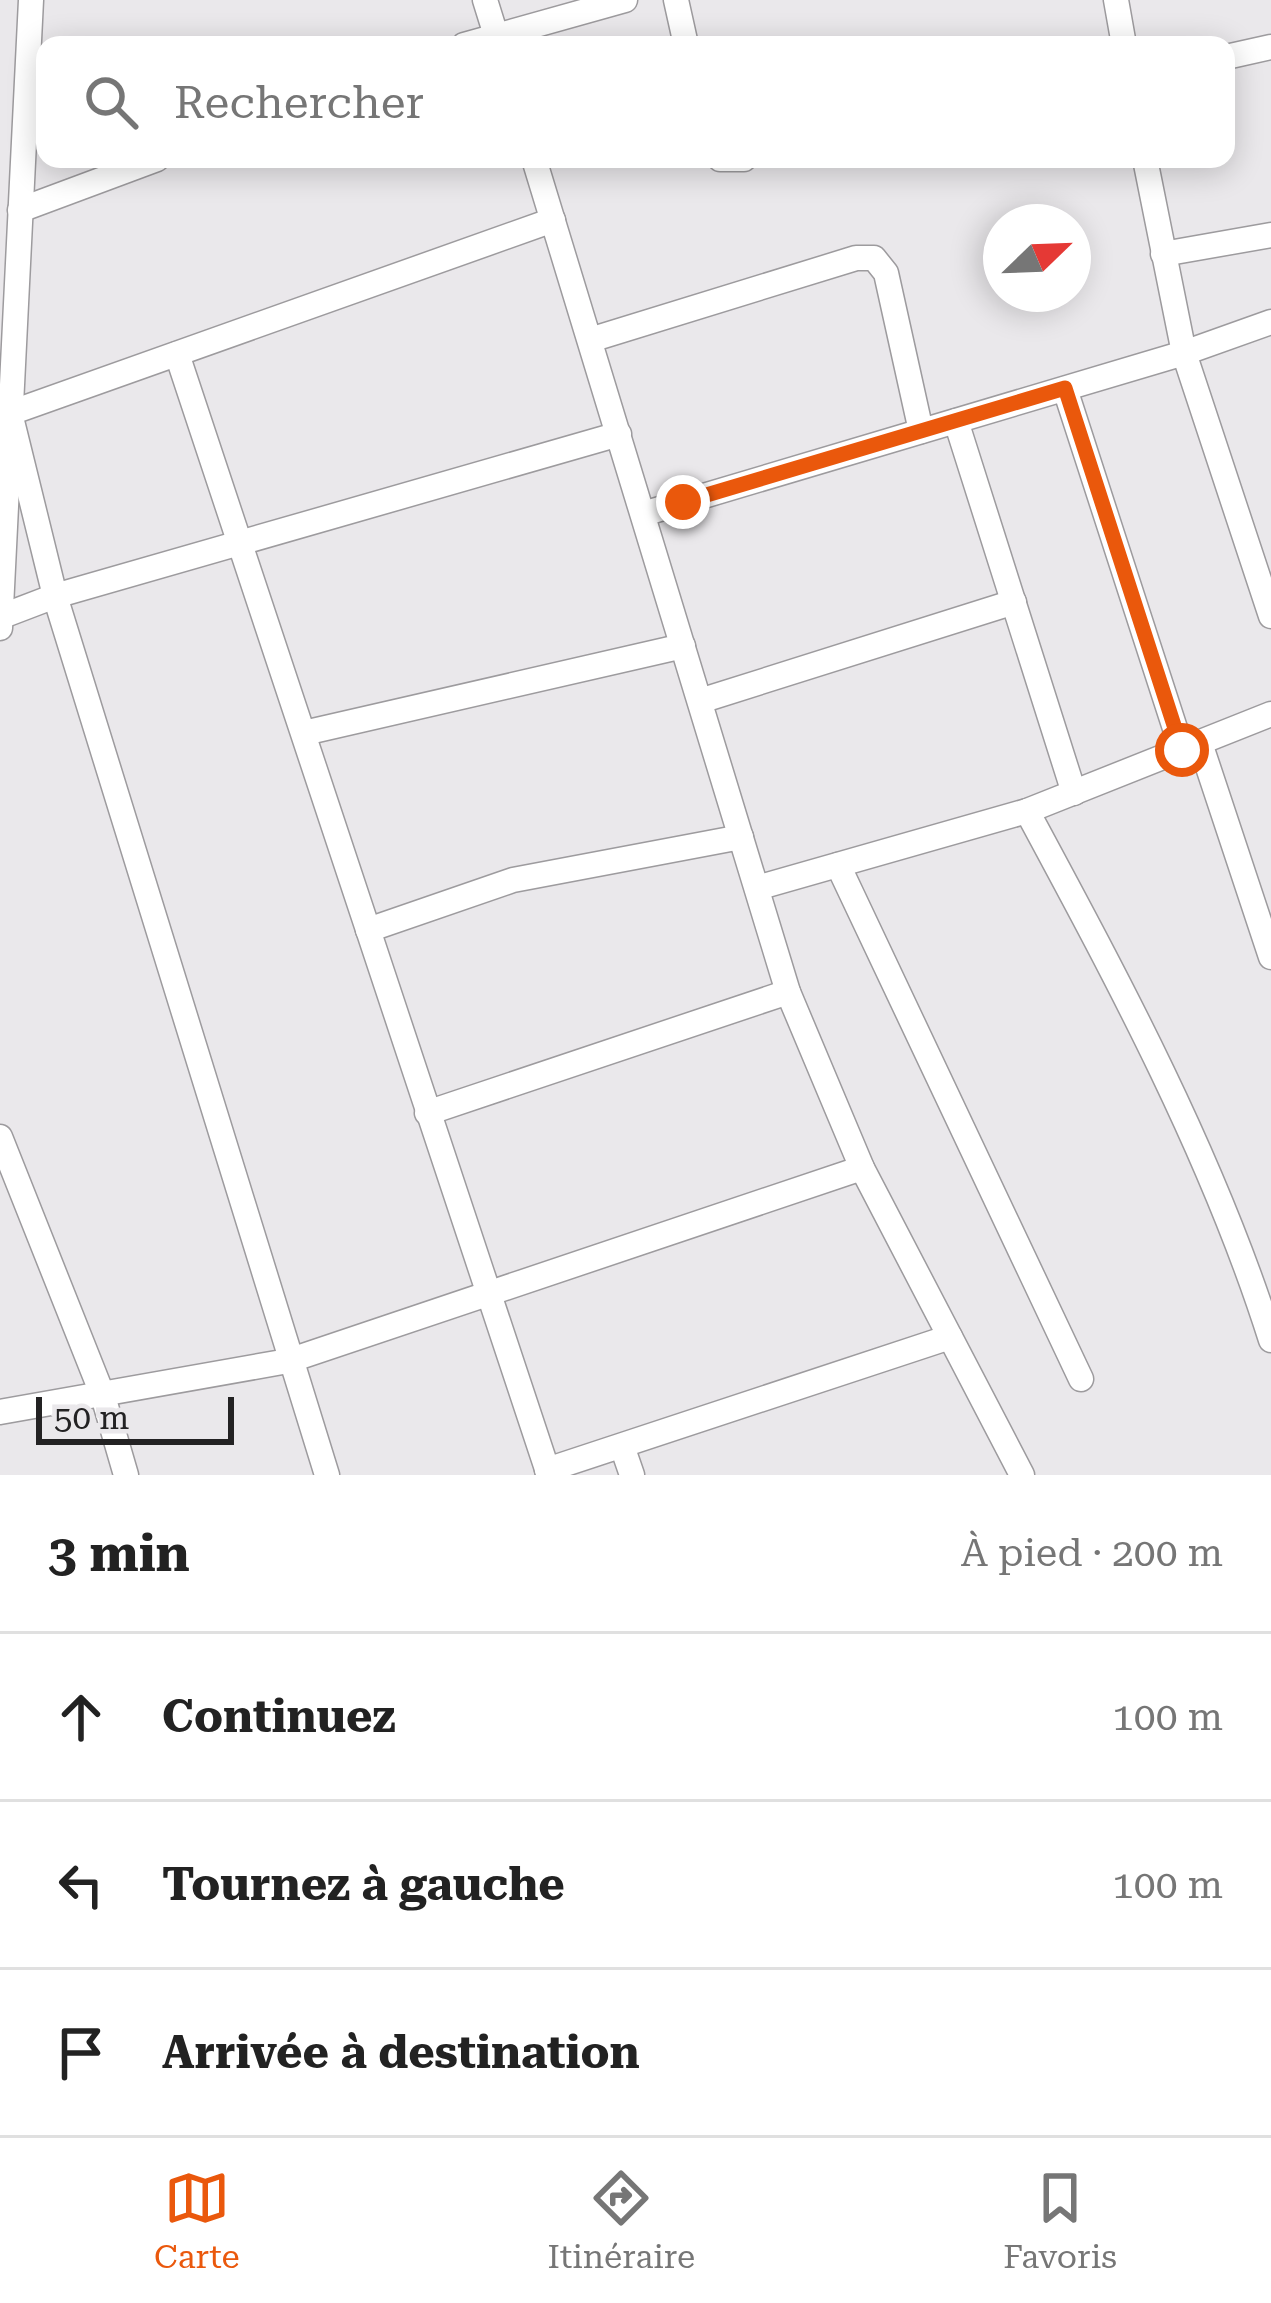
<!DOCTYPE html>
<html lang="fr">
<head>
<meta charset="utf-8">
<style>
	body { margin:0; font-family:"Roboto Serif",serif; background:#f6f6f6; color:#222 }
	.compass { position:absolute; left:983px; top:204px; width:108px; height:108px; border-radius:50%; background:#fff; box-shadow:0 6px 30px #0003; rotate:67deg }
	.scale { position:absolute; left:36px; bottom:30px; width:198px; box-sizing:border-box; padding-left:12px; border:6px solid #232223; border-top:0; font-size:33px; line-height:42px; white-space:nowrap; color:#232223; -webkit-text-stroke:9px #eae8eb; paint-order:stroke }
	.stop { position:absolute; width:36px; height:36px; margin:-27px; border:9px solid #ea580c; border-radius:50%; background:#fff }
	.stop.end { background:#ea580c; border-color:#fff; box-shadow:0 3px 12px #0008 }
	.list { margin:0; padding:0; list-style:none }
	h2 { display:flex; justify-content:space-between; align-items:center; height:156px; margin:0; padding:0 48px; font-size:51px }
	h2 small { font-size:39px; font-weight:400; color:#767676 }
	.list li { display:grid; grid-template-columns:78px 1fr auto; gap:36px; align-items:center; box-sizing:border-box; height:168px; padding:0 48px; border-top:3px solid #e0e0e0 }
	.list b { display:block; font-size:45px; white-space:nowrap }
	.list em { font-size:39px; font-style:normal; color:#767676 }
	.icon { flex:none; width:66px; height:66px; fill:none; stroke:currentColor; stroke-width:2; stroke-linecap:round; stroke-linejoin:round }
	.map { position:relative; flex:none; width:1271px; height:1475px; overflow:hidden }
	.search { position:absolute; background:#fff; box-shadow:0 6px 30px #0003; left:36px; right:36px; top:36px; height:132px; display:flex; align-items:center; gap:30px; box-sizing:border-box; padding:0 42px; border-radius:24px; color:#767676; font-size:45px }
	.sheet { height:660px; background:#fff }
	nav { display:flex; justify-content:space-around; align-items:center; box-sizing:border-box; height:168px; border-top:3px solid #e0e0e0; background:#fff; font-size:33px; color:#767676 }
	nav a { display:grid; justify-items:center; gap:6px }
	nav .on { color:#ea580c }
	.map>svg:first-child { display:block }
</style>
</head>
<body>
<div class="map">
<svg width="1271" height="1475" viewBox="0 0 1271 1475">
	<rect width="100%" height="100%" fill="#eae8eb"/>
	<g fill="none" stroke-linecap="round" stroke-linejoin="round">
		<defs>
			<g id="street">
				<path d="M485,0L499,45"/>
				<path d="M676,0L686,45"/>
				<path d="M1116,0L1124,45"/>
				<path d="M464,45L625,0"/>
				<path d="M1226,57L1271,47"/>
				<path d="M534,159L788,992L862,1168L1022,1475"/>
				<path d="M720,159H744"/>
				<path d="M1145,159L1184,353L1271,616"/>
				<path d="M20,210L157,159"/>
				<path d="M1163,254L1271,235"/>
				<path d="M590,340L856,258H874L886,273L921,431"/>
				<path d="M177,354L549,1475"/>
				<path d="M1065,389L1182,750"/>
				<path d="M956,421L1074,793"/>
				<path d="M643,514L1184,353L1271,322"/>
				<path d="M0,617L55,596L619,434"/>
				<path d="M0,628L31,0"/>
				<path d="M700,701L1014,602"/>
				<path d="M304,733L683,646"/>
				<path d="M1200,743L1271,957"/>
				<path d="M1027,811C1118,980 1213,1156 1271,1340"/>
				<path d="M838,865L1081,1379"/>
				<path d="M757,888L1027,811L1271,714"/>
				<path d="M368,930L513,880L741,837"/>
				<path d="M427,1113L788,992"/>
				<path d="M0,1137L103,1396L126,1475"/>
				<path d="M0,1412L288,1361L862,1168"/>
				<path d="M622,1446L632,1475"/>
				<path d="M547,1470L950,1337"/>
				<path d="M327,1475L55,596L10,413L553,220"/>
			</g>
		</defs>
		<!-- street casing -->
		<use href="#street" stroke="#9d9b9e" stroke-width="27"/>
		<!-- street -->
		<use href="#street" stroke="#fff" stroke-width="24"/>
	</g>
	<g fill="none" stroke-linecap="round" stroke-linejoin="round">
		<!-- route -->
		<path stroke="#ea580c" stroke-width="15" d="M683,502L1065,388L1182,750"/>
	</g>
</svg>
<svg class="compass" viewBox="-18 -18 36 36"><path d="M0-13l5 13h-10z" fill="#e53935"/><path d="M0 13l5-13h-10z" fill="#767676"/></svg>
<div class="scale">50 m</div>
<div class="stop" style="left:1182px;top:750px"></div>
<div class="stop end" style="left:683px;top:502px"></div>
<div class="search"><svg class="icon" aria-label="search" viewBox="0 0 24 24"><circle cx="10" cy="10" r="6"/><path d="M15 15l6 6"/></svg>Rechercher</div>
</div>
<section class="sheet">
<h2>3 min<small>À pied · 200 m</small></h2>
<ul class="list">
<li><svg class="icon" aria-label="ahead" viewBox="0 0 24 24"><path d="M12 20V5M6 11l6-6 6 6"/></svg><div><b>Continuez</b></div><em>100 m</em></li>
<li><svg class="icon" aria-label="left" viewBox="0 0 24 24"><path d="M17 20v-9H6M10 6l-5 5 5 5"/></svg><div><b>Tournez à gauche</b></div><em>100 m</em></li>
<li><svg class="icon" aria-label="arrive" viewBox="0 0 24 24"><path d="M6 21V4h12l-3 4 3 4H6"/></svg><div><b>Arrivée à destination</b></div></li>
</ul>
</section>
<nav>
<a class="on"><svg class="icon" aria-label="map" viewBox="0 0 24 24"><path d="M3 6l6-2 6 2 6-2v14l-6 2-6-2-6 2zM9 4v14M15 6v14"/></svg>Carte</a>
<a><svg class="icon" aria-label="directions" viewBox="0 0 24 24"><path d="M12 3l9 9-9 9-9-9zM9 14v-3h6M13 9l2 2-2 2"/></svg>Itinéraire</a>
<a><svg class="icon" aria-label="saved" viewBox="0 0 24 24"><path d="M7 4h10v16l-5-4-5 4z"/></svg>Favoris</a>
</nav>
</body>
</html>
